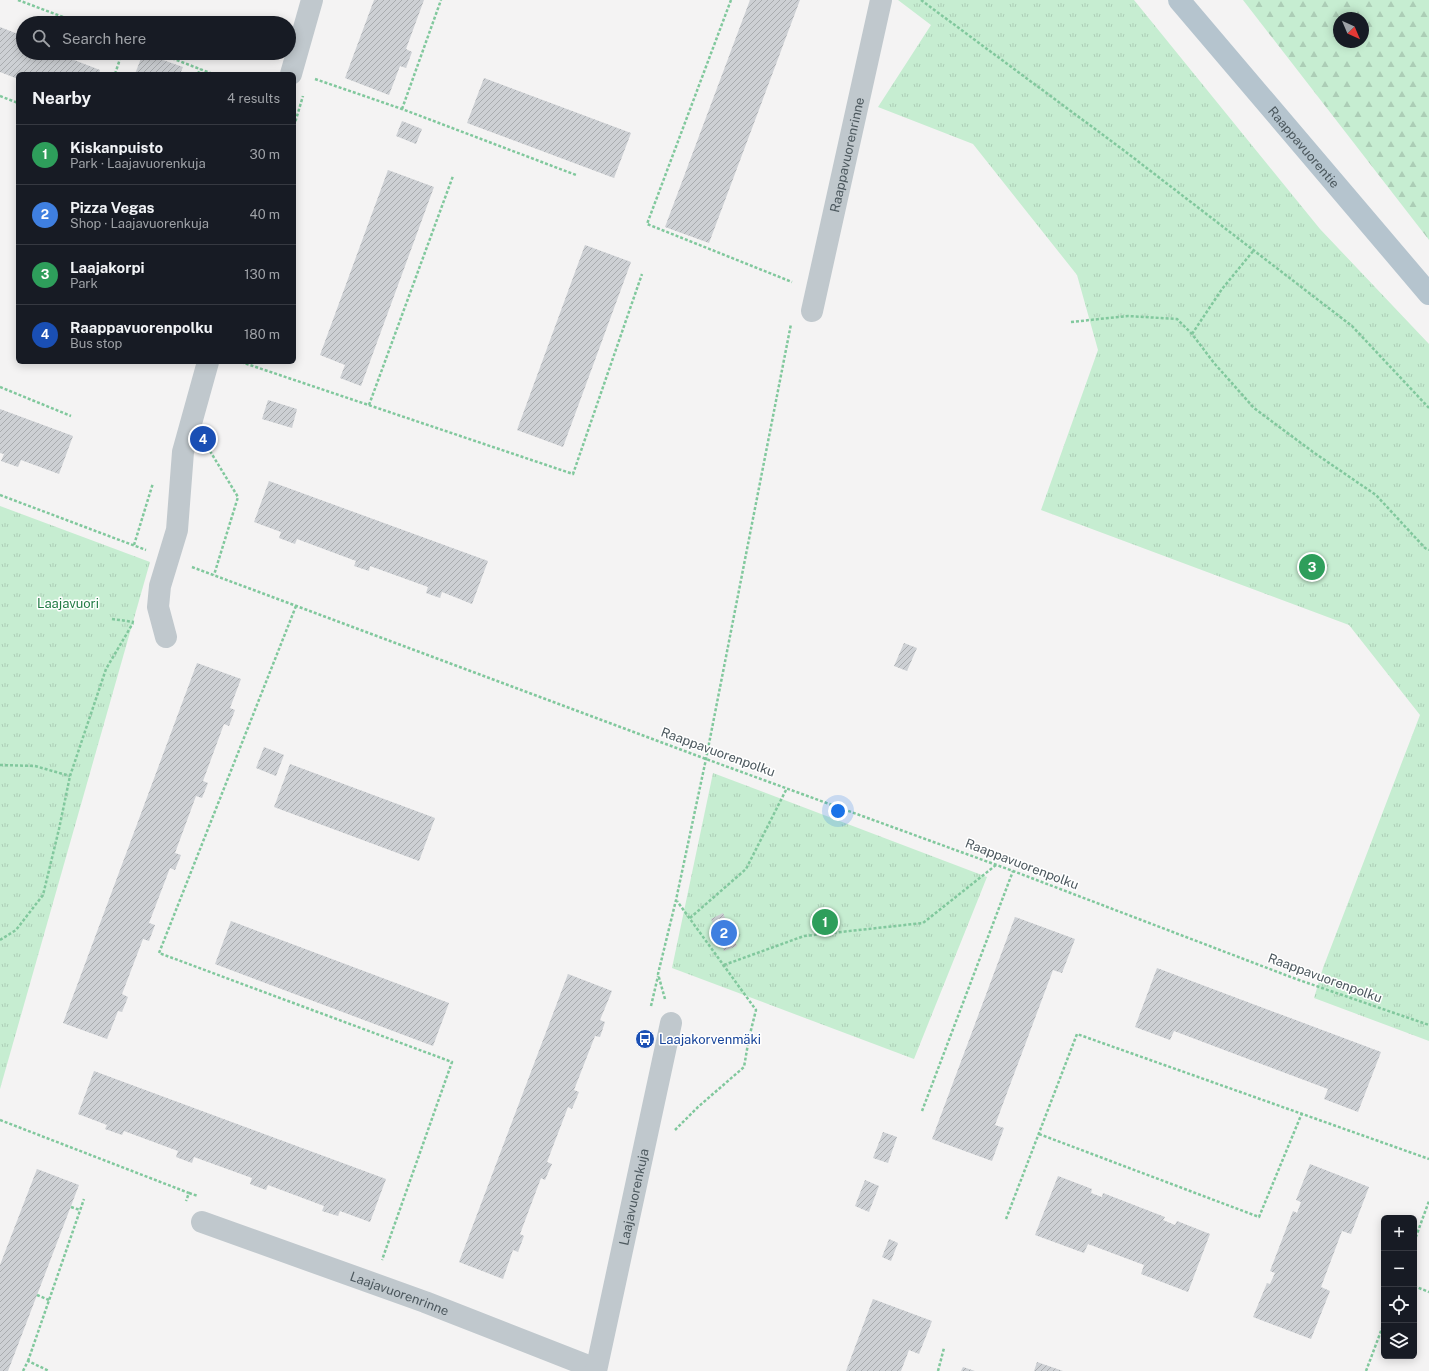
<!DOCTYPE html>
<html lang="en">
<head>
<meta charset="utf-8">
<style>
	body { margin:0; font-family:"Public Sans",sans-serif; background:#20242c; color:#f1f3f6 }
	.controls { position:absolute; right:12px; bottom:12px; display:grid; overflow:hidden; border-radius:6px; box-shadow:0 2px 10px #0003 }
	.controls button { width:36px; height:36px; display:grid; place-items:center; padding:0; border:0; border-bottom:1px solid #363941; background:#171b24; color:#f1f3f6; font:20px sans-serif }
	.compass { position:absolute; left:1333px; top:12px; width:36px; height:36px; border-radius:50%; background:#171b24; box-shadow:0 2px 10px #0003; rotate:136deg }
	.you { position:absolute; left:838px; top:811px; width:14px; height:14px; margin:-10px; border:3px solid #fff; border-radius:50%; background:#1a73e8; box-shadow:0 0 0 6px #1a73e833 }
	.badge { display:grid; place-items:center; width:26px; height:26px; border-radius:50%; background:#2c88d5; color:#fff; font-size:13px; font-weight:700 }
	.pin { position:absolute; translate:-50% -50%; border:2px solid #fff; box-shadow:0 1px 4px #0006 }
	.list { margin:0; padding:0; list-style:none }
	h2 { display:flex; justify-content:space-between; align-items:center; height:52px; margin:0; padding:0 16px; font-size:17px }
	h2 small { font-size:13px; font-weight:400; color:#9ea1a6 }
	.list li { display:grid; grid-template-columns:26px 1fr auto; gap:12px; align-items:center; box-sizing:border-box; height:60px; padding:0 16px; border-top:1px solid #363941 }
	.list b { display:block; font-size:15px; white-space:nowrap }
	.list p { margin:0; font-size:13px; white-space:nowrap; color:#9ea1a6 }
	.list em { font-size:13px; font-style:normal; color:#9ea1a6 }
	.icon { flex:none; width:22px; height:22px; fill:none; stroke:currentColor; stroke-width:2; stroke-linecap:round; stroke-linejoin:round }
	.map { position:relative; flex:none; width:1429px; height:1371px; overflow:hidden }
	.search { position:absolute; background:#171b24; box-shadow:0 2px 10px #0003; left:16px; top:16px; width:280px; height:44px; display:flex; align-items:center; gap:10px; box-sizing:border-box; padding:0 14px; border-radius:22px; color:#9ea1a6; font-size:15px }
	.panel { position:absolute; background:#171b24; box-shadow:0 2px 10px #0003; left:16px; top:72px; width:280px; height:292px; border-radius:6px }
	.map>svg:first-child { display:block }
</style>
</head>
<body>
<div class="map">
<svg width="1429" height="1371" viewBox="0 0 1429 1371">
	<defs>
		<pattern id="forest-firs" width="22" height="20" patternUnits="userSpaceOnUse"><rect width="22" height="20" fill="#c6edd1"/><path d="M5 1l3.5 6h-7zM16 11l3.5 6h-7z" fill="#accdb6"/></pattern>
		<pattern id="park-tufts" width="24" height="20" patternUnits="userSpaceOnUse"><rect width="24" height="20" fill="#c6edd1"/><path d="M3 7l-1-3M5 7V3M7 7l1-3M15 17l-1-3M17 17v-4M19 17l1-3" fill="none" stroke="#accdb6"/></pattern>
		<pattern id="building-hatch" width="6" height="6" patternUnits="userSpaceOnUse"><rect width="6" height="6" fill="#cdd0d4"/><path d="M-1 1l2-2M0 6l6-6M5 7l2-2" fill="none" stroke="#a9acaf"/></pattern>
	</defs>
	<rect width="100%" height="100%" fill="#f4f3f3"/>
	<!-- forest -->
	<path fill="url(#forest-firs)" fill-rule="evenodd" d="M1243,0H1429V240ZM1339,18H1363V42H1339Z"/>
	<!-- park -->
	<g fill="url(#park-tufts)">
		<path d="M898,0H1134L1320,229L1429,344V1041L1314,998L1323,968L1420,715L1349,625L1041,510L1098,350L1077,275L973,144L878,107L931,25Z"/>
		<path d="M0,506L150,562L0,1089Z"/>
		<path d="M713,773L987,877L914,1059L672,968Z"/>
	</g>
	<!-- building -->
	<g fill="url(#building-hatch)">
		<path d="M374,0H424L406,49L412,52L406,68L400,66L389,95L345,78Z"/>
		<path d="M750,0H800L709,243L665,227Z"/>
		<path d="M0,27L23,36V53H69L76,56L74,60L100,70L99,74H18V79L0,72Z"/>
		<path d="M143,53L183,67L180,74H135Z"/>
		<path d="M484,78L631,133L614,178L467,123Z"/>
		<path d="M402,121L422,129L416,144L396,136Z"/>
		<path d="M388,170L434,187L361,386L340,378L345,365L320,355Z"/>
		<path d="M585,245L631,262L563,447L517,430Z"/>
		<path d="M268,400L297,409L292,428L262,419Z"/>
		<path d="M0,409L73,436L59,474L21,460L18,467L1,461L4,454L0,453Z"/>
		<path d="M269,481L488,561L472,604L442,592L440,598L426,593L428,587L370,566L369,571L354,566L356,561L297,539L295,544L279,538L281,532L254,522Z"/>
		<path d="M904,643L917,648L907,671L894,666Z"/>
		<path d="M197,663L241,679L230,708L235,710L229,726L224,724L203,781L208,783L202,798L196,796L175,853L181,855L175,870L170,868L149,923L155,925L149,941L143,939L122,994L128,997L122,1012L118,1011L107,1039L63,1023Z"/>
		<path d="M264,747L284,755L276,776L256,768Z"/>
		<path d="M290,764L435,818L419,861L274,807Z"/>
		<path d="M723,913L737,946L724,951L711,919Z"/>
		<path d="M1015,917L1075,939L1062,973L1053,970L995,1125L1004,1128L992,1161L932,1139Z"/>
		<path d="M231,921L449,1003L433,1046L215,964Z"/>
		<path d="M1157,968L1381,1052L1358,1112L1324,1099L1328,1089L1174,1031L1170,1040L1135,1027Z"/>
		<path d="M568,974L612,991L600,1020L605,1022L600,1037L595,1036L574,1090L579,1092L572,1109L568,1107L547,1162L552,1164L545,1180L541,1178L520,1234L524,1236L518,1252L513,1250L503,1279L459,1262Z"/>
		<path d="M94,1071L386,1179L370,1222L340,1211L338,1216L322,1211L324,1206L268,1185L266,1190L250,1184L252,1178L194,1157L192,1163L176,1157L178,1151L124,1131L122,1135L105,1129L107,1125L78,1114Z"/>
		<path d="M883,1132L897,1137L888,1163L873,1158Z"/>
		<path d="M1310,1164L1369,1187L1351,1234L1342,1231L1321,1287L1330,1291L1311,1339L1253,1317L1267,1283L1270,1284L1275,1273L1270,1271L1293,1211L1297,1213L1301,1202L1296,1200Z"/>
		<path d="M37,1169L79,1185L8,1371H0V1265Z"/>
		<path d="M1058,1176L1092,1189L1091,1193L1102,1197L1103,1193L1165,1217L1163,1220L1175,1225L1177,1221L1210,1234L1188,1292L1141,1274L1144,1265L1088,1244L1084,1253L1035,1235Z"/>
		<path d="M865,1180L879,1186L869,1212L855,1206Z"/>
		<path d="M889,1239L898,1243L891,1261L882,1257Z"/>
		<path d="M873,1299L932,1321L919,1354L909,1350L901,1371H846Z"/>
		<path d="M1037,1362L1063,1371H1034Z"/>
		<path d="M963,1367L975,1371H961Z"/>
	</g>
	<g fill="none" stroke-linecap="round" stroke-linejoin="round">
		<!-- path -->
		<g stroke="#81c89d" stroke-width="2.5" stroke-dasharray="3 2" stroke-linecap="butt">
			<path d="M18,0L79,23"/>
			<path d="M731,0L647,224L792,282"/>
			<path d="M921,0L1122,149L1352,326L1429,408"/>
			<path d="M158,53L213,74"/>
			<path d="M115,74L122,53"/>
			<path d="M198,74L200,69"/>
			<path d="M315,79L402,109L576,175"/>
			<path d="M0,96L18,103"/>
			<path d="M402,109L441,0"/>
			<path d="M294,126L303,96"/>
			<path d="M1071,322L1128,316L1177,319L1192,334L1214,363L1254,408L1313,452L1376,495L1425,548L1429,550"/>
			<path d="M1192,334L1222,289L1254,250"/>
			<path d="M241,362L573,474L642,274"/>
			<path d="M0,387L71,416"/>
			<path d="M369,405L453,176"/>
			<path d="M210,451L238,497L214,575"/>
			<path d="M0,495L146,550"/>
			<path d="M134,545L153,483"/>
			<path d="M192,567L706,759L1013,871L1296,979L1429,1025"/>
			<path d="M296,606L159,953L452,1062L382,1260"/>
			<path d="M112,619L134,622"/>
			<path d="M0,765L35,766L70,776"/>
			<path d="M690,918L746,869L787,788"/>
			<path d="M0,940L16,930L43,895L59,829L70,776L106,669L133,623"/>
			<path d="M724,965L804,936L923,923L996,865"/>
			<path d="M665,999L658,974L676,900L706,759L791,324"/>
			<path d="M651,1006L658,976"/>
			<path d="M922,1111L1013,871"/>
			<path d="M0,1120L189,1193L186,1201"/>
			<path d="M675,1130L698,1107L744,1067L749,1038L756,1010L677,901"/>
			<path d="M1039,1134L1259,1217L1302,1113"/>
			<path d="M189,1193L198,1196"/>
			<path d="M71,1207L80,1210"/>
			<path d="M1006,1219L1077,1034L1429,1159"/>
			<path d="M1414,1242L1429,1201"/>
			<path d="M1414,1286L1429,1292"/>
			<path d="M37,1295L49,1300"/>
			<path d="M28,1361L84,1199"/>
			<path d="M23,1371L28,1361L49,1371"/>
			<path d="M938,1371L944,1348"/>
			<path d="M1366,1371L1384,1323"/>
		</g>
		<!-- minor -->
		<g stroke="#c0c8cd" stroke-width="22">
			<path d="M291,74L312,0"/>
			<path id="s1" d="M812,311L881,0"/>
			<path d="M166,637L158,607L160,586L177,530L183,452L208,362"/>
			<path id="s2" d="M202,1222L425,1302L596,1369"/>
			<path id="s3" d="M596,1371L671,1023"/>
		</g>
		<!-- major -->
		<path stroke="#b5c4ce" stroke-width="22" id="s4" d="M1179,0L1429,294"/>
	</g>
	<!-- icons -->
	<defs>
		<symbol id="bus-disc" viewBox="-11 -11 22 22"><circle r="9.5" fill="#1a4fb4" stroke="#fff"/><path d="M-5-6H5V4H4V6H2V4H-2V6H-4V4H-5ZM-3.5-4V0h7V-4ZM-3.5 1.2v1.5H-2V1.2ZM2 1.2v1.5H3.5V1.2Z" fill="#fff"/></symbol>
	</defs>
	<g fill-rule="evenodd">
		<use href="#bus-disc" x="634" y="1028" width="22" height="22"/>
	</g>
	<g text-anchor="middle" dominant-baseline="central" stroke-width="3" stroke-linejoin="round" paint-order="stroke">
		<!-- street labels -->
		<g font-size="13" fill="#4c585e" stroke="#fff">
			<text stroke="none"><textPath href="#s4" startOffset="193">Raappavuorentie</textPath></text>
			<text stroke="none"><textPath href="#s1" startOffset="160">Raappavuorenrinne</textPath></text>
			<text transform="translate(718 752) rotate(20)">Raappavuorenpolku</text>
			<text transform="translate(1022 864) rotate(21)">Raappavuorenpolku</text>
			<text transform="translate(1325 978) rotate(20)">Raappavuorenpolku</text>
			<text stroke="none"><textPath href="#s3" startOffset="178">Laajavuorenkuja</textPath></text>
			<text stroke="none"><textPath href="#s2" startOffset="210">Laajavuorenrinne</textPath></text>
		</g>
		<!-- park labels -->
		<g font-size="13" fill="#217b44" stroke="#fff">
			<text x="68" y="603">Laajavuori</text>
		</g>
		<!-- transit labels -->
		<g font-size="13" fill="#164399" stroke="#fff" text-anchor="start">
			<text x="659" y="1039">Laajakorvenmäki</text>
		</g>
	</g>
</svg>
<div class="controls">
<button>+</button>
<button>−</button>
<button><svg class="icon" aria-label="locate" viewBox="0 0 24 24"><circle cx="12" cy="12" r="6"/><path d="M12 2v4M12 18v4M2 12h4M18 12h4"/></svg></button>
<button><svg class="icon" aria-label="layers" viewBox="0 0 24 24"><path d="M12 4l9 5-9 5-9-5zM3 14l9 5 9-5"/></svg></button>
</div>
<svg class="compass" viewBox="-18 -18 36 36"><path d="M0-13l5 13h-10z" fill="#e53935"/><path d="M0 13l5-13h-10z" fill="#9ea1a6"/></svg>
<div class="you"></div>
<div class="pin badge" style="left:825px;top:922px;background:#2e9e5b">1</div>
<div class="pin badge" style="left:724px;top:933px;background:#3f7fe0">2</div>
<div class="pin badge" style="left:1312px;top:567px;background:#2e9e5b">3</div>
<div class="pin badge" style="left:203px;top:439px;background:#1a4fb4">4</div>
<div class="search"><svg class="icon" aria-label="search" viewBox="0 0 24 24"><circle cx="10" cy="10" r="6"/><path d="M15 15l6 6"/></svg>Search here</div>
<section class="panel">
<h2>Nearby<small>4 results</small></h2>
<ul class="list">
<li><span class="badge" style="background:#2e9e5b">1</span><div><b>Kiskanpuisto</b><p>Park · Laajavuorenkuja</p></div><em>30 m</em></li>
<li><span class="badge" style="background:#3f7fe0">2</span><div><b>Pizza Vegas</b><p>Shop · Laajavuorenkuja</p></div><em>40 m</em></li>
<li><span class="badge" style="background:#2e9e5b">3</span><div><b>Laajakorpi</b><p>Park</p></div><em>130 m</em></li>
<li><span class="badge" style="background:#1a4fb4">4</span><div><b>Raappavuorenpolku</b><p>Bus stop</p></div><em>180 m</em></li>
</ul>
</section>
</div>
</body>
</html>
